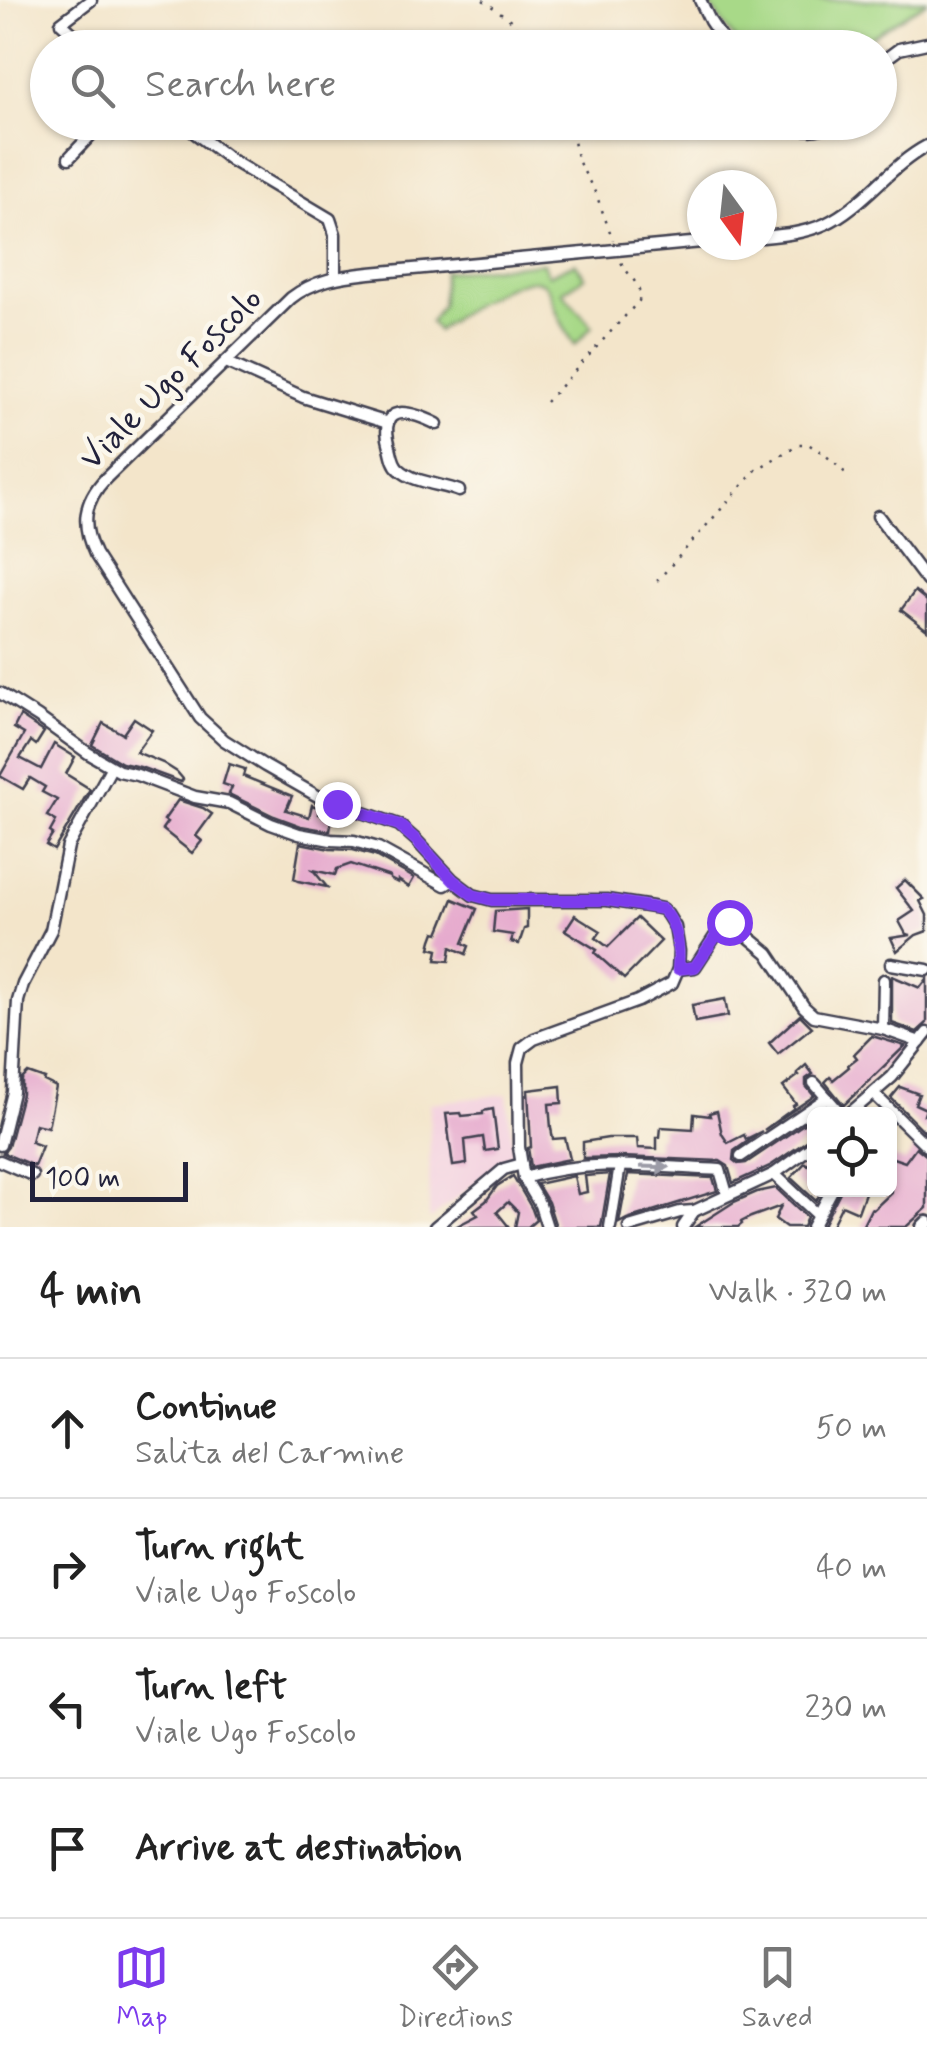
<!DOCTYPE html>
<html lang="en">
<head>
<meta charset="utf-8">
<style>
	body { margin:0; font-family:Mynerve,sans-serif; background:#f2f2f2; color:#222 }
	.controls { position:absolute; right:30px; bottom:30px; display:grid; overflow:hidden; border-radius:15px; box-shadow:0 2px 8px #0004 }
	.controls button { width:90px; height:90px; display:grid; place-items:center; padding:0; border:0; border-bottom:2px solid #e0e0e0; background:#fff; color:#222; font:50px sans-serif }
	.compass { position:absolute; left:687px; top:170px; width:90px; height:90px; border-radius:50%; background:#fff; box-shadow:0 2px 8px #0004; rotate:165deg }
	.scale { position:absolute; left:30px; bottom:25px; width:158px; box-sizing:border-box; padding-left:10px; border:5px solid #22223b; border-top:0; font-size:28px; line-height:35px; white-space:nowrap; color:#22223b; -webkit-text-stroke:8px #fbf7ec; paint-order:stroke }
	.stop { position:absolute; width:30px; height:30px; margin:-22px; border:8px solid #7c3aed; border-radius:50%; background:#fff }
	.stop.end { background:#7c3aed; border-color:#fff; box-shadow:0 2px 10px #0008 }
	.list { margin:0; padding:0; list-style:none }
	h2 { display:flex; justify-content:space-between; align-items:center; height:130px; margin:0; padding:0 40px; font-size:42px }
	h2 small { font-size:32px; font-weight:400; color:#767676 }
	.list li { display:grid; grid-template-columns:65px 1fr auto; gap:30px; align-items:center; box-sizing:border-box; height:140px; padding:0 40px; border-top:2px solid #e0e0e0 }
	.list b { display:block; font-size:38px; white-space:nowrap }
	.list p { margin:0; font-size:32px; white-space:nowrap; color:#767676 }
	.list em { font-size:32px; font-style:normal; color:#767676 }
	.icon { flex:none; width:55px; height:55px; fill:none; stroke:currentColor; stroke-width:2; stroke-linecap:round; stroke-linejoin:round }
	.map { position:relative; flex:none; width:927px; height:1227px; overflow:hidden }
	.search { position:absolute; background:#fff; box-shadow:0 2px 8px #0004; left:30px; right:30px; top:30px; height:110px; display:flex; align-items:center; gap:25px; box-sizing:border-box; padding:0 35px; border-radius:55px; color:#767676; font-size:38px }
	.sheet { height:690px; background:#fff }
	nav { display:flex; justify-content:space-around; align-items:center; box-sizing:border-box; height:140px; border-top:2px solid #e0e0e0; background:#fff; font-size:28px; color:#767676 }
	nav a { display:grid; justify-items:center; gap:5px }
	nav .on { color:#7c3aed }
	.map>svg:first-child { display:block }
</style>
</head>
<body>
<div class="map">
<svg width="927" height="1227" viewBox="0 0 927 1227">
	<rect width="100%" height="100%" fill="#fbf7ec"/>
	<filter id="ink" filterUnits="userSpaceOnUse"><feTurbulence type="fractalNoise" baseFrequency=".01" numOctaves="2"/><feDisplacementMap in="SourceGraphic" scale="20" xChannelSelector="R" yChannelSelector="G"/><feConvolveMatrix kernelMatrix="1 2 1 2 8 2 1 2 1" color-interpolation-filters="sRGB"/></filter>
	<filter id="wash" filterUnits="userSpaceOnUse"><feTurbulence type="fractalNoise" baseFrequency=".0048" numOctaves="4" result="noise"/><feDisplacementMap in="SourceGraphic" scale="40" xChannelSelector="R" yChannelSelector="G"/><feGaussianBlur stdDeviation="2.25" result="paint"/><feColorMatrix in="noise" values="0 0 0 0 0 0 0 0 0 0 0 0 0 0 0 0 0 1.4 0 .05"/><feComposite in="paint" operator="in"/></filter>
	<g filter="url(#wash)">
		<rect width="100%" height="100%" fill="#f3e5ca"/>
		<!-- built -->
		<path fill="#f3cfdf" d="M507,1094L513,1152L431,1219L429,1217L430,1103Z"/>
		<!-- green -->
		<g fill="#a8d988" stroke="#657e62" stroke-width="2.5">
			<path d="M706,0H927V1L855,47L741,48Z"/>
			<path d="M543,263L548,275L575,263L585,277L562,292L592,326L575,345C564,329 557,315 551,296C549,291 548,286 543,283C522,270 453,316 438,331L430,322L442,305L444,272Z"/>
		</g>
		<g id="blocks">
			<!-- building -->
			<g fill="#e6abce">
				<path d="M915,591L927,601V630L901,610Z"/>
				<path d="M20,716L44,732L36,745L31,741L20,758L41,769L54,744L75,757L66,774L90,789L54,850L46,845L53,834L50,832L56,821L47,816L57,800L42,792L45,787L30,778L23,789L0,776L24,734L14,728Z"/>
				<path d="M134,718L152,730L136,752L163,763L177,772L183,779L181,782L140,767L122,763L92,745L103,723L123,734Z"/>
				<path d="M229,764L245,769L243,776L292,796L286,810L309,817L312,805L320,808L319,814L332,817L330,831L301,826L274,816L229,794L232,787L223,784Z"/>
				<path d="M178,800L203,808L212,814L196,836L202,841L192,853L162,829L167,822L164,820Z"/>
				<path d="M300,843L330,849L353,850L375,856L414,878L409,887L398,880V883L390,879V877L351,864L337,869L335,875L313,870L327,887L298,881L294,879Z"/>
				<path d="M905,880L924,899L920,901L927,915V931L916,935L897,951L891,938L911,935L906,934L899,921L914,911L896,888Z"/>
				<path d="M453,899L477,909L463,943L469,946L466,954L451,947L449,961L436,960L438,950L430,948L432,940L435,932L439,933Z"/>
				<path d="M527,909V928L524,929L519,944L511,942L513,935L493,932L495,911Z"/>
				<path d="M575,915L601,931L596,938L608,947L637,918L661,941L624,979L595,953L597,950L565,930Z"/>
				<path d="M892,976L920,988L927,979V1023L917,1032L892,1023Z"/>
				<path d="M725,999L728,1016L695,1022L692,1005Z"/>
				<path d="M800,1015L812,1027L778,1054L769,1043Z"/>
				<path d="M872,1036L905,1046L844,1105L825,1082L830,1077L833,1080L849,1067L848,1065L857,1058L854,1054Z"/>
				<path d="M806,1065L813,1074L806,1079V1086L814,1096L764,1130L794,1108L793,1106L796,1104L783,1087L799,1075L797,1073Z"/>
				<path d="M28,1073L45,1079L44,1081L56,1087L48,1127L35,1124L31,1142L42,1146L34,1166L3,1153L8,1147L22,1094V1079Z"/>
				<path d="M561,1086L562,1103L549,1104L551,1128L553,1139L565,1138L570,1159L531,1167L528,1148L531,1147L528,1090Z"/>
				<path d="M900,1087L919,1094L915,1104L926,1109L924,1115L927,1116V1134L891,1098Z"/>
				<path d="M493,1109L498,1149L485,1151L483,1137L465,1140L467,1164L453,1166L446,1114L461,1113L462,1116L483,1114V1111Z"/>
				<path d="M717,1111L722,1134L728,1143L744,1135L746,1139L762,1131L734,1151L733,1160L738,1164L746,1163L814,1117V1136L770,1166L733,1183L728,1166L720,1161L621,1157L583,1158V1142L608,1138H637L638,1148L657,1149V1137H660L661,1127L693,1129L694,1114L710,1116L709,1113Z"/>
				<path d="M916,1147L927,1156V1208L906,1227H862L871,1209L873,1210L891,1193L890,1157L905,1162Z"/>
				<path d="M814,1159V1190H822L816,1201L791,1178L805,1163L808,1165Z"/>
				<path d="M610,1174L601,1227H556L548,1202L537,1184L574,1176L578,1194L587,1192L585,1176Z"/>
				<path d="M628,1174L713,1178L717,1191L627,1219L619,1223Z"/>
				<path d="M513,1176L532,1209L536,1220L528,1227H515L518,1212L508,1202L497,1212L509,1227H455L478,1215L474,1210L486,1201L497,1186Z"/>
				<path d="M776,1188L807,1217L803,1227H786L775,1219L781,1206L751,1217L741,1222L742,1224L738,1227H695L734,1202L757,1192Z"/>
				<path d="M841,1190H866L858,1212L842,1205L831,1227H822Z"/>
			</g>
		</g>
	</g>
	<g filter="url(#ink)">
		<use href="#blocks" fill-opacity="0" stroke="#413f50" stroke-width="2.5"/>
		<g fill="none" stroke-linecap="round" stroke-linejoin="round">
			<defs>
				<g id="minor">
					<path d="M700,0L710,21L728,48"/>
					<path d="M89,48L61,23L91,0"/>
					<path d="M880,63L899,49L927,43"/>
					<path d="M180,122L231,160L330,219L335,234V278"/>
					<path d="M789,122C804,132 819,132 833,122"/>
					<path d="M69,158L103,122"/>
					<path d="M762,237C783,235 805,233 825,224C864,206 889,166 927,146"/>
					<path d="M226,362L303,397L388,423"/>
					<path d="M437,424C410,411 377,401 390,447C392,455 393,464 399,469C414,483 441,484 459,491"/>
					<path d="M878,516L927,581"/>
					<path d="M0,693L38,717L88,753L119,771L137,775L195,797L229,803L271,824L299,834L331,840L354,841L378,848L445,885L453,880"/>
					<path d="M891,964L927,970"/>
					<path d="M678,969L695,967L723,924H733L768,953L804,1007L814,1016L883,1029L920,1042"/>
					<path d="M883,1029L884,980"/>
					<path d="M814,1083L841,1114"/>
					<path d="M874,1094L927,1146"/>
					<path d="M849,1114L892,1077L927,1033"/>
					<path d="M0,1145L13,1092L18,1001L23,984L51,930L68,846L111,768"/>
					<path d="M741,1156L827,1098"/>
					<path d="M0,1161L32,1175"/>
					<path d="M774,1174L818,1215"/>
					<path d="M524,1178C588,1158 654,1167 720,1170L727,1194"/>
					<path d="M435,1227L504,1169L522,1164"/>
					<path d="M547,1227L540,1205L524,1178L519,1147L518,1063L522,1048L534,1039L638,1001L672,983L678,969L679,951L675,927L667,914L662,909L653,907L607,900H492L473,895L453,880L416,840L399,825L321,798L265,766L224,740L200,718L95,554C81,525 83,502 106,478L291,298C314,280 341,276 370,273L702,242"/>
					<path d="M610,1227L620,1166"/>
					<path d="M629,1227L680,1212L694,1211L774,1174L814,1145"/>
					<path d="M683,1227L694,1211"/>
					<path d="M812,1227L832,1190"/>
				</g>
				<path id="major" d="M923,1227L927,1223"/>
			</defs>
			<!-- minor casing -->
			<use href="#minor" stroke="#413f50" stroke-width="15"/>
			<!-- major casing -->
			<use href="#major" stroke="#413f50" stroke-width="18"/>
			<!-- path -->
			<g stroke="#413f50" stroke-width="2.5" stroke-dasharray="2.5 8" stroke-linecap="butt">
				<path d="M483,0L512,21L530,48"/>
				<path d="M571,122L577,159L596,194L613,240"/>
				<path d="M546,402L639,301C643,285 628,276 621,262"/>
				<path d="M657,581L756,470L799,444H808L823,453L849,476"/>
				<path d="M919,986L927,990"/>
			</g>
			<!-- minor -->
			<use href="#minor" stroke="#fff" stroke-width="10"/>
			<!-- major -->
			<use href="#major" stroke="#fff" stroke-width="12"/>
		</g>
		<!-- one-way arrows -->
		<defs><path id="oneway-solid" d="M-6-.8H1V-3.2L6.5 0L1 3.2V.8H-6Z" transform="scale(2.5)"/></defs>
		<use fill="#9c9ca7" href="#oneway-solid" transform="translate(655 1167) rotate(2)"/>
	</g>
	<g fill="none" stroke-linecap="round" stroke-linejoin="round" filter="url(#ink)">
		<!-- route -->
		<path stroke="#7c3aed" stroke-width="12" d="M337,804L399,825L416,840L453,880L473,895L492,900H607L662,909C678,924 680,947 678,969L695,967L724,924L729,922"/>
	</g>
	<g text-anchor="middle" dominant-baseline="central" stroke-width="9" stroke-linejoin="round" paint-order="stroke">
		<!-- street labels -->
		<g font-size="35" fill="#22223b" stroke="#fbf7ec">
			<text transform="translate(171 379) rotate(-45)">Viale Ugo Foscolo</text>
		</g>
	</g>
</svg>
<div class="controls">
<button><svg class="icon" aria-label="locate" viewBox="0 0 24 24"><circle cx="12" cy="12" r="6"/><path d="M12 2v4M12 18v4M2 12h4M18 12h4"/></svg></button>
</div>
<svg class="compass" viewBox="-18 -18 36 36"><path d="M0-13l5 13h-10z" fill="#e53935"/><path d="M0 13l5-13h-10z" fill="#767676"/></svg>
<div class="scale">100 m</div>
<div class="stop" style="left:729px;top:922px"></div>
<div class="stop end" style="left:337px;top:804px"></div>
<div class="search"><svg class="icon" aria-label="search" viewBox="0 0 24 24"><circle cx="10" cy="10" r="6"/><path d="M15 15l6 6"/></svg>Search here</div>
</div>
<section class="sheet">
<h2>4 min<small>Walk · 320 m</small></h2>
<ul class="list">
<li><svg class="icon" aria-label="ahead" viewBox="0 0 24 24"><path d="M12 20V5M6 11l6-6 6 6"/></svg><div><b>Continue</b><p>Salita del Carmine</p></div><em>50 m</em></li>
<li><svg class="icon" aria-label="right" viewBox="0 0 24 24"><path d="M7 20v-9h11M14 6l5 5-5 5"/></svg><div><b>Turn right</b><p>Viale Ugo Foscolo</p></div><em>40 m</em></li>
<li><svg class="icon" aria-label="left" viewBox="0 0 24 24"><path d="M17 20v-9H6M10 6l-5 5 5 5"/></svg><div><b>Turn left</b><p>Viale Ugo Foscolo</p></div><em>230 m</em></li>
<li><svg class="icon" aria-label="arrive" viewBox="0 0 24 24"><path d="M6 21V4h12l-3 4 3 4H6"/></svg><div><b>Arrive at destination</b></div></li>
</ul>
</section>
<nav>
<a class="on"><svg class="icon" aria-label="map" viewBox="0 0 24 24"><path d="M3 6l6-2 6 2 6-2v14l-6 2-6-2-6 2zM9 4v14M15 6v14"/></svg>Map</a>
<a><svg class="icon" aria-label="directions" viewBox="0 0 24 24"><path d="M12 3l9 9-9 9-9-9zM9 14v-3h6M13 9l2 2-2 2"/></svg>Directions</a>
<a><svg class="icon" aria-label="saved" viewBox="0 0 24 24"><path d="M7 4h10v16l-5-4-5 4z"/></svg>Saved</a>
</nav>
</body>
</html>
